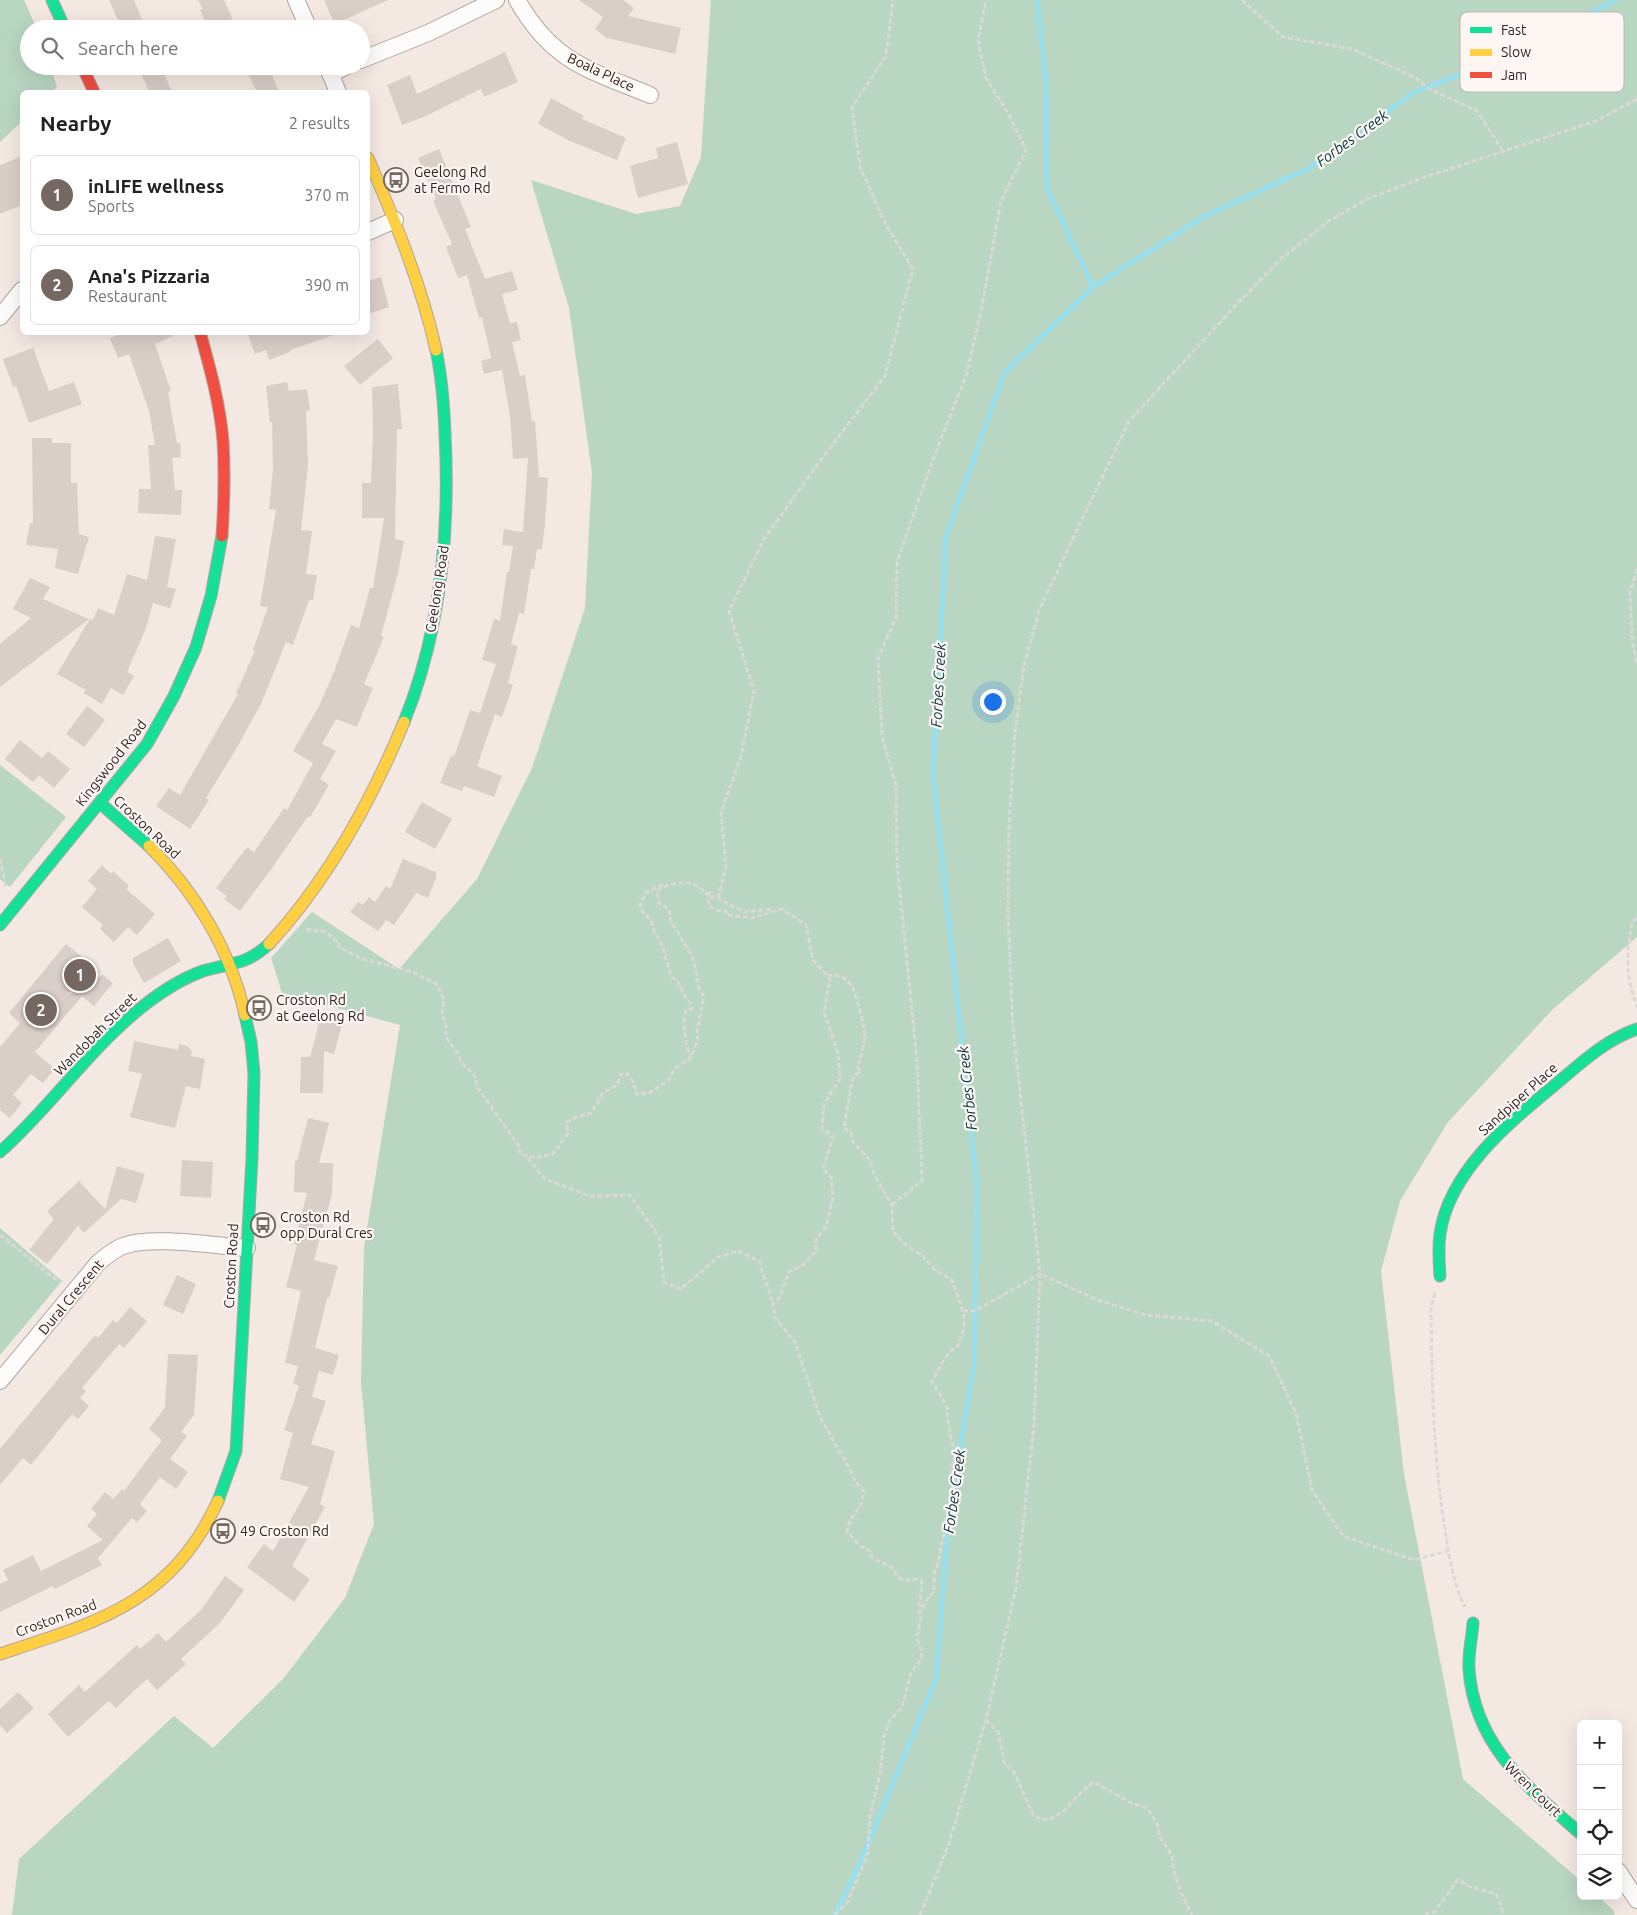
<!DOCTYPE html>
<html lang="en">
<head>
<meta charset="utf-8">
<style>
	body { margin:0; font-family:Ubuntu,sans-serif; background:#f2f2f2; color:#202124 }
	.controls { position:absolute; right:15px; bottom:15px; display:grid; overflow:hidden; border-radius:8px; box-shadow:0 5px 20px #0002 }
	.controls button { width:45px; height:45px; display:grid; place-items:center; padding:0; border:0; border-bottom:1px solid #e0e0e0; background:#fff; color:#202124; font:25px sans-serif }
	.you { position:absolute; left:992px; top:701px; width:18px; height:18px; margin:-12px; border:4px solid #fff; border-radius:50%; background:#1a73e8; box-shadow:0 0 0 8px #1a73e833 }
	.badge { display:grid; place-items:center; width:32px; height:32px; border-radius:50%; background:#756862; color:#fff; font-size:16px; font-weight:700 }
	.pin { position:absolute; translate:-50% -50%; border:2px solid #fff; box-shadow:0 1px 5px #0006 }
	.list { margin:0; padding:0; list-style:none }
	h2 { display:flex; justify-content:space-between; align-items:center; height:65px; margin:0; padding:0 20px; font-size:21px }
	h2 small { font-size:16px; font-weight:400; color:#757577 }
	.list li { display:grid; grid-template-columns:32px 1fr auto; gap:15px; align-items:center; box-sizing:border-box; height:80px; margin:0 10px 10px; padding:0 10px; border:1px solid #e0e0e0; border-radius:8px }
	.list b { display:block; font-size:19px; white-space:nowrap }
	.list p { margin:0; font-size:16px; white-space:nowrap; color:#757577 }
	.list em { font-size:16px; font-style:normal; color:#757577 }
	.icon { flex:none; width:28px; height:28px; fill:none; stroke:currentColor; stroke-width:2; stroke-linecap:round; stroke-linejoin:round }
	.map { position:relative; flex:none; width:1637px; height:1915px; overflow:hidden }
	.search { position:absolute; background:#fff; box-shadow:0 5px 20px #0002; left:20px; top:20px; width:350px; height:55px; display:flex; align-items:center; gap:12px; box-sizing:border-box; padding:0 18px; border-radius:28px; color:#757577; font-size:19px }
	.panel { position:absolute; background:#fff; box-shadow:0 5px 20px #0002; left:20px; top:90px; width:350px; height:245px; border-radius:8px }
	.map>svg:first-child { display:block }
</style>
</head>
<body>
<div class="map">
<svg width="1637" height="1915" viewBox="0 0 1637 1915">
	<rect width="100%" height="100%" fill="#f4e8e2"/>
	<!-- green -->
	<g fill="#b9d6c2">
		<path d="M0,0H24L37,29H29V66H50L57,87L52,92H22V121L0,142Z"/>
		<path d="M711,0H1637V937L1552,1010L1448,1122L1400,1201L1381,1271L1404,1474L1463,1779L1581,1881V1896H1598L1613,1910L1615,1915H12L19,1859L174,1716L213,1748L283,1679L345,1598L374,1524L361,1383L364,1247L400,1025L282,993L271,958L312,912L399,969L477,879L532,768L585,608L592,473L569,308L531,180L636,214L680,206L701,157Z"/>
		<path d="M0,765L66,817L10,887L0,879Z"/>
		<path d="M0,1228L62,1281L0,1355Z"/>
	</g>
	<g fill="none" stroke-linecap="round" stroke-linejoin="round">
		<!-- stream -->
		<g stroke="#99e0ef" stroke-width="5">
			<path d="M1037,0L1046,83L1047,188L1093,287"/>
			<path d="M835,1915L860,1863L936,1679L949,1512L974,1365L977,1187L933,773L946,536L1005,372L1093,287L1205,216L1308,169L1413,93L1521,50L1616,0"/>
		</g>
	</g>
	<!-- building -->
	<g fill="#dacec8">
		<path d="M109,0H134L146,29H122Z"/>
		<path d="M198,0H224L237,29H208L200,10L203,9Z"/>
		<path d="M324,0H388L335,24Z"/>
		<path d="M579,0H623L634,8L628,16L681,28L675,54L607,38L595,29L603,17Z"/>
		<path d="M505,52L518,82L484,97L481,89L426,116L402,125L387,85L410,75L417,94Z"/>
		<path d="M138,66H161L172,92H149Z"/>
		<path d="M244,66H268L279,92H257Z"/>
		<path d="M551,98L584,116L582,119L626,138L617,160L570,141L538,124Z"/>
		<path d="M677,142L688,184L638,198L630,166L658,158L656,148Z"/>
		<path d="M439,149L471,227L465,229L485,279L512,271L518,290L502,294L510,323L517,322L521,340L512,342L520,376L525,375L532,421H535L539,477L548,478L545,524L542,549H537L534,569H531L524,614L519,613L511,644L518,646L508,683L513,685L502,717L495,714L477,766L502,776L494,797L464,786L462,791L440,783L451,756L454,757L470,710L480,713L496,664L482,660L494,619L500,621L507,572H509L513,546L502,545L504,529L523,532L528,458L513,459L510,416L502,370L484,374L481,361L491,358L482,317L479,318L467,275L458,278L446,247L452,244L433,201L436,199L418,158Z"/>
		<path d="M22,156V205L0,214V165Z"/>
		<path d="M381,277L389,307L368,314V281Z"/>
		<path d="M125,332H182L155,344L171,391L168,392L177,443H180L181,457L172,458L175,490H182L181,515L138,513L139,489H151L148,445H155L149,411L129,354L118,358L110,338Z"/>
		<path d="M247,332H334V335L290,350V352L269,360L266,350L255,354Z"/>
		<path d="M378,339L393,358L360,385L344,366Z"/>
		<path d="M33,348L49,391L74,382L82,404L29,423L16,386L13,387L3,359Z"/>
		<path d="M287,382L289,391L307,389L310,410L306,411L308,465L301,530L312,531L306,574L317,575L313,600H309L293,645L286,642L261,704L235,751L206,798L209,800L190,829L156,806L169,788L180,795L238,694L236,693L255,651L253,650L268,607L260,606L276,510L269,509L273,469L272,422H270L266,386Z"/>
		<path d="M398,384L402,429H397L395,539L404,541L398,573L381,636L384,637L364,684L373,688L357,727L336,719L322,744L336,751L320,779L329,785L310,817L308,816L272,868L240,911L224,899L227,896L216,888L247,847L254,852L284,808L287,810L313,763L293,751L319,706L334,672L351,625L359,628L370,588H373L384,518H362V483H371L373,434L372,387Z"/>
		<path d="M32,438H52V443H71V483H77L79,534L89,537L78,574L55,568L58,549L26,545L30,523L33,524Z"/>
		<path d="M155,536L176,539L167,587L176,589L170,608L153,603L146,628L127,672L134,676L123,695L111,688L102,704L84,693L86,690L57,674L90,619L93,620L98,608L114,615L127,574L147,580Z"/>
		<path d="M30,578L50,587L43,599L89,619L0,687V644L31,618L13,609Z"/>
		<path d="M87,706L105,720L84,747L66,734Z"/>
		<path d="M20,740L42,758L48,751L70,769L54,788L39,775L33,782L5,759Z"/>
		<path d="M422,802L452,819L435,849L405,832Z"/>
		<path d="M403,859L436,872V878L428,898L416,893L394,925L386,920L378,931L350,912L358,902L363,905L369,897L375,902L386,886L390,889Z"/>
		<path d="M102,865L111,874L113,871L129,886L126,889L155,914L137,935L128,927L114,942L100,929L103,925L82,907L97,889L88,881Z"/>
		<path d="M168,938L181,961L144,983L133,963V958Z"/>
		<path d="M66,944L93,966L66,996L103,975L113,983L94,1006L82,996L35,1052L55,1069L43,1083L31,1074L13,1095L22,1103L10,1118L0,1110V1047L20,1023L9,1013Z"/>
		<path d="M322,1012L344,1017L334,1054L324,1051L323,1093H300L301,1057H310Z"/>
		<path d="M134,1041L178,1050L179,1044L187,1046L192,1051L191,1056L205,1059L200,1089L186,1086L175,1128L130,1117L142,1074L128,1071Z"/>
		<path d="M308,1118L329,1123L319,1163H333L332,1194L314,1260L338,1266L329,1298H327L315,1348L339,1355L333,1375L319,1371L312,1397L326,1401L311,1444L335,1451L320,1504L325,1507L292,1566L310,1579L294,1602L247,1567L264,1544L273,1551L309,1487L280,1479L293,1433L284,1430L299,1386L293,1384L298,1366L285,1363L301,1291L286,1287L297,1245L294,1244L307,1193L294,1192L295,1161H297Z"/>
		<path d="M182,1160L213,1162L211,1198L180,1196Z"/>
		<path d="M117,1166L145,1174L136,1203L121,1199L84,1233L78,1226L47,1264L29,1250L54,1219L47,1211L79,1181L105,1209Z"/>
		<path d="M177,1275L196,1284L183,1314L163,1305Z"/>
		<path d="M130,1307L147,1321L124,1348L119,1344L82,1388L86,1391L80,1398L89,1406L78,1419L72,1414L31,1465L23,1458L0,1485V1449L95,1335L98,1338L113,1320L117,1323Z"/>
		<path d="M168,1354L198,1355L194,1415L181,1432L187,1436L170,1459L188,1472L176,1489L160,1477L140,1504L147,1511L137,1522L132,1518L98,1558L102,1565L55,1589L53,1586L0,1612V1584L8,1580L3,1570L33,1555L41,1571L103,1540L87,1526L97,1514L91,1509L105,1492L113,1499L122,1489L124,1491L162,1440L149,1429L165,1407Z"/>
		<path d="M225,1576L244,1590L220,1623L181,1659L186,1664L157,1690L147,1679L116,1708L109,1701L68,1737L48,1714L79,1685L85,1692L137,1645L140,1649L158,1633L166,1642L201,1610Z"/>
		<path d="M18,1692L34,1708L7,1733L0,1725V1709Z"/>
	</g>
	<g fill="none" stroke-linecap="round" stroke-linejoin="round">
		<defs>
			<g id="street">
				<path d="M296,0L309,29"/>
				<path d="M517,0C528,19 541,37 559,51C583,71 622,83 650,95"/>
				<path d="M361,60L428,33L496,0"/>
				<path d="M327,66L338,92"/>
				<path d="M330,74L347,66"/>
				<path d="M368,232L395,220"/>
				<path d="M0,317L22,290"/>
				<path d="M0,1381L98,1263C106,1256 113,1250 123,1246C151,1235 216,1246 247,1248"/>
				<path d="M1618,1871L1637,1900"/>
			</g>
			<g id="fast">
				<path d="M52,0L65,29"/>
				<path d="M404,722C441,631 450,530 445,434C444,406 442,378 436,350"/>
				<path d="M100,803L149,846"/>
				<path d="M0,925L147,744L174,696L196,647L211,596L222,536"/>
				<path d="M0,1152C52,1106 91,1046 147,1003C164,990 183,978 203,971C232,962 245,966 269,944"/>
				<path d="M1440,1276C1439,1262 1438,1248 1440,1234C1449,1171 1510,1122 1556,1084C1581,1063 1605,1040 1637,1029"/>
				<path d="M218,1501L236,1451L252,1158L254,1073L251,1042L245,1015"/>
				<path d="M1473,1623C1472,1638 1468,1653 1469,1669C1474,1745 1528,1788 1581,1834"/>
			</g>
			<g id="slow">
				<path d="M368,158C395,221 421,283 436,350"/>
				<path d="M149,846C195,891 231,951 245,1015"/>
				<path d="M269,944C328,880 371,802 404,722"/>
				<path d="M0,1654C98,1622 171,1603 218,1501"/>
			</g>
			<g id="jam">
				<path d="M82,66L94,92"/>
				<path d="M200,332C210,368 220,404 223,441C225,473 224,504 222,536"/>
			</g>
		</defs>
		<!-- street casing -->
		<use href="#street" stroke="#b1a5a0" stroke-width="18"/>
		<!-- fast casing -->
		<use href="#fast" stroke="#b1a5a0" stroke-width="13"/>
		<!-- slow casing -->
		<use href="#slow" stroke="#b1a5a0" stroke-width="13"/>
		<!-- jam casing -->
		<use href="#jam" stroke="#b1a5a0" stroke-width="13"/>
		<!-- path -->
		<g stroke="#dbd8d6" stroke-width="3" stroke-dasharray="5 2.5" stroke-linecap="butt">
			<path d="M1242,0L1283,37L1352,49L1416,78L1428,88L1477,111L1503,151"/>
			<path d="M1637,569L1630,592L1632,638L1637,664"/>
			<path d="M0,859L6,888"/>
			<path d="M663,885L646,892L640,905L643,912L651,920L654,931L663,947L664,953L672,978L676,979C679,984 682,989 684,994C686,1000 691,1002 692,1009L686,1011C682,1026 685,1043 691,1057"/>
			<path d="M706,893H711V897L718,898L744,912L772,909"/>
			<path d="M718,898L726,866L721,813L741,756L754,691L729,611L764,539L820,461L885,376L913,269L885,223L860,167L852,107L886,56L893,0"/>
			<path d="M1637,918L1632,922C1626,957 1625,972 1637,1007"/>
			<path d="M306,929C312,931 317,930 323,931C329,933 334,940 339,943V947L362,959L413,972L436,984L444,999L442,1014L446,1025V1037L458,1054L461,1062L475,1076L477,1087L517,1143L520,1148V1154L536,1158L553,1154L568,1133L567,1122L575,1118L591,1113L603,1093L617,1085L621,1074L627,1073L633,1082L637,1095L651,1092L669,1080L674,1069L691,1058L698,1040L697,1031L703,1002V995L697,984V975L693,958L671,921L669,909L659,903L657,891C666,884 684,880 695,885C700,888 704,892 708,895L709,906L719,911H726L727,915L751,918L782,909L806,925L813,960L830,979L824,1012L838,1053L840,1079L824,1104L822,1129L833,1136L823,1169L831,1177L833,1197L826,1227L815,1241L817,1250L803,1265L789,1272L779,1298L773,1304L775,1318L795,1342L820,1417L849,1468L856,1483L864,1491L861,1505L850,1520L847,1531L859,1545L870,1551L872,1558C874,1559 888,1565 890,1566C895,1570 896,1578 904,1580C911,1582 915,1576 922,1582L919,1609L921,1617L917,1638L922,1654L919,1662L911,1673L902,1707L890,1720L884,1737L880,1774L870,1815L868,1853L847,1903L834,1915"/>
			<path d="M827,975C837,975 845,976 851,985C855,990 866,1030 865,1037C865,1040 859,1065 857,1067L861,1071L854,1076L852,1083L844,1128L851,1133L853,1142L870,1160L874,1174L892,1205L893,1232L907,1246L923,1256L935,1270L951,1279C957,1295 967,1314 963,1331C961,1337 959,1340 958,1346C946,1352 939,1370 932,1381L948,1409L947,1414L952,1443L957,1450L951,1470L955,1485L953,1506L950,1514V1528L944,1535L941,1546L939,1559L934,1575V1592L929,1596L920,1612"/>
			<path d="M528,1158L545,1179L590,1196L630,1195L659,1237L664,1282L681,1289L718,1257L738,1251L759,1261L773,1304"/>
			<path d="M892,1205L922,1181L917,1060L897,864L896,785L882,736L878,658L896,618L897,562L935,454L967,373L983,301L1001,201L1026,150L1009,115L986,78L978,40L986,0"/>
			<path d="M0,1235L60,1283"/>
			<path d="M1435,1293L1431,1308C1432,1382 1433,1456 1445,1530C1449,1555 1453,1584 1465,1607"/>
			<path d="M963,1311H975L1040,1274L1098,1300L1146,1315L1212,1321L1269,1356L1296,1413L1312,1490L1343,1536L1414,1560L1448,1551"/>
			<path d="M986,1720L998,1732L1005,1765L1014,1772L1034,1817L1048,1820L1064,1811L1082,1791L1094,1782L1131,1803L1147,1808L1157,1823L1160,1837L1172,1856L1174,1872L1182,1895L1192,1915"/>
			<path d="M920,1915L948,1846L986,1720L1016,1588L1034,1426L1040,1274L1013,1028L1008,913L1009,824L1015,734L1024,665L1040,608L1129,421L1236,305L1283,257L1329,221L1367,199L1425,177L1596,121L1637,99"/>
			<path d="M1426,1915L1427,1913L1434,1912L1458,1880L1468,1886L1496,1894L1502,1908V1915"/>
		</g>
		<!-- street -->
		<use href="#street" stroke="#fdfcfb" stroke-width="16"/>
		<!-- fast -->
		<use href="#fast" stroke="#16e098" stroke-width="11"/>
		<!-- slow -->
		<use href="#slow" stroke="#ffcf43" stroke-width="11"/>
		<!-- jam -->
		<use href="#jam" stroke="#f24e42" stroke-width="11"/>
	</g>
	<!-- icons -->
	<defs>
		<symbol id="bus-ring" viewBox="-11 -11 22 22"><circle r="9.5" fill="#fdf6f3" stroke="#756862" stroke-width="1.5"/><path d="M-5-6H5V4H4V6H2V4H-2V6H-4V4H-5ZM-3.5-4V0h7V-4ZM-3.5 1.2v1.5H-2V1.2ZM2 1.2v1.5H3.5V1.2Z" fill="#756862"/></symbol>
	</defs>
	<g fill-rule="evenodd">
		<use href="#bus-ring" x="382" y="166" width="28" height="28"/>
		<use href="#bus-ring" x="245" y="994" width="28" height="28"/>
		<use href="#bus-ring" x="249" y="1211" width="28" height="28"/>
		<use href="#bus-ring" x="209" y="1517" width="28" height="28"/>
	</g>
	<g text-anchor="middle" dominant-baseline="central" stroke-width="4.5" stroke-linejoin="round" paint-order="stroke">
		<!-- street labels -->
		<g font-size="14" fill="#30231d" stroke="#fdf6f3">
			<text transform="translate(601 72) rotate(25)">Boala Place</text>
			<text transform="translate(437 589) rotate(-81)">Geelong Road</text>
			<text transform="translate(111 763) rotate(-52)">Kingswood Road</text>
			<text transform="translate(147 827) rotate(43)">Croston Road</text>
			<text transform="translate(95 1034) rotate(-45)">Wandobah Street</text>
			<text transform="translate(1518 1099) rotate(-42)">Sandpiper Place</text>
			<text transform="translate(231 1266) rotate(-87)">Croston Road</text>
			<text transform="translate(71 1297) rotate(-50)">Dural Crescent</text>
			<text transform="translate(56 1618) rotate(-20)">Croston Road</text>
			<text transform="translate(1533 1789) rotate(44)">Wren Court</text>
		</g>
		<!-- poi labels -->
		<g font-size="14" fill="#30231d" stroke="#fdf6f3" text-anchor="start">
			<text x="414" y="172">Geelong Rd<tspan x="414" dy="16">at Fermo Rd</tspan></text>
			<text x="276" y="1000">Croston Rd<tspan x="276" dy="16">at Geelong Rd</tspan></text>
			<text x="280" y="1217">Croston Rd<tspan x="280" dy="16">opp Dural Cres</tspan></text>
			<text x="240" y="1531">49 Croston Rd</text>
		</g>
		<!-- water labels -->
		<g font-size="15" font-style="italic" fill="#023741" stroke="#fdf6f3">
			<text transform="translate(1352 138) rotate(-36)">Forbes Creek</text>
			<text transform="translate(938 685) rotate(-87)">Forbes Creek</text>
			<text transform="translate(967 1088) rotate(-96)">Forbes Creek</text>
			<text transform="translate(954 1491) rotate(-82)">Forbes Creek</text>
		</g>
	</g>
	<!-- legend -->
	<rect x="1460" y="12" width="164" height="80" rx="8" fill="#fdf6f3" stroke="#c0b7b3" stroke-width="1"/>
	<rect x="1470" y="27" width="22" height="6" fill="#16e098"/>
	<rect x="1470" y="49" width="22" height="7" fill="#ffcf43"/>
	<rect x="1470" y="72" width="22" height="6" fill="#f24e42"/>
	<g font-size="14" fill="#30231d">
		<text x="1501" y="35">Fast</text>
		<text x="1501" y="57">Slow</text>
		<text x="1501" y="80">Jam</text>
	</g>
</svg>
<div class="controls">
<button>+</button>
<button>−</button>
<button><svg class="icon" aria-label="locate" viewBox="0 0 24 24"><circle cx="12" cy="12" r="6"/><path d="M12 2v4M12 18v4M2 12h4M18 12h4"/></svg></button>
<button><svg class="icon" aria-label="layers" viewBox="0 0 24 24"><path d="M12 4l9 5-9 5-9-5zM3 14l9 5 9-5"/></svg></button>
</div>
<div class="you"></div>
<div class="pin badge" style="left:80px;top:975px">1</div>
<div class="pin badge" style="left:41px;top:1010px">2</div>
<div class="search"><svg class="icon" aria-label="search" viewBox="0 0 24 24"><circle cx="10" cy="10" r="6"/><path d="M15 15l6 6"/></svg>Search here</div>
<section class="panel">
<h2>Nearby<small>2 results</small></h2>
<ul class="list">
<li><span class="badge">1</span><div><b>inLIFE wellness</b><p>Sports</p></div><em>370 m</em></li>
<li><span class="badge">2</span><div><b>Ana's Pizzaria</b><p>Restaurant</p></div><em>390 m</em></li>
</ul>
</section>
</div>
</body>
</html>
